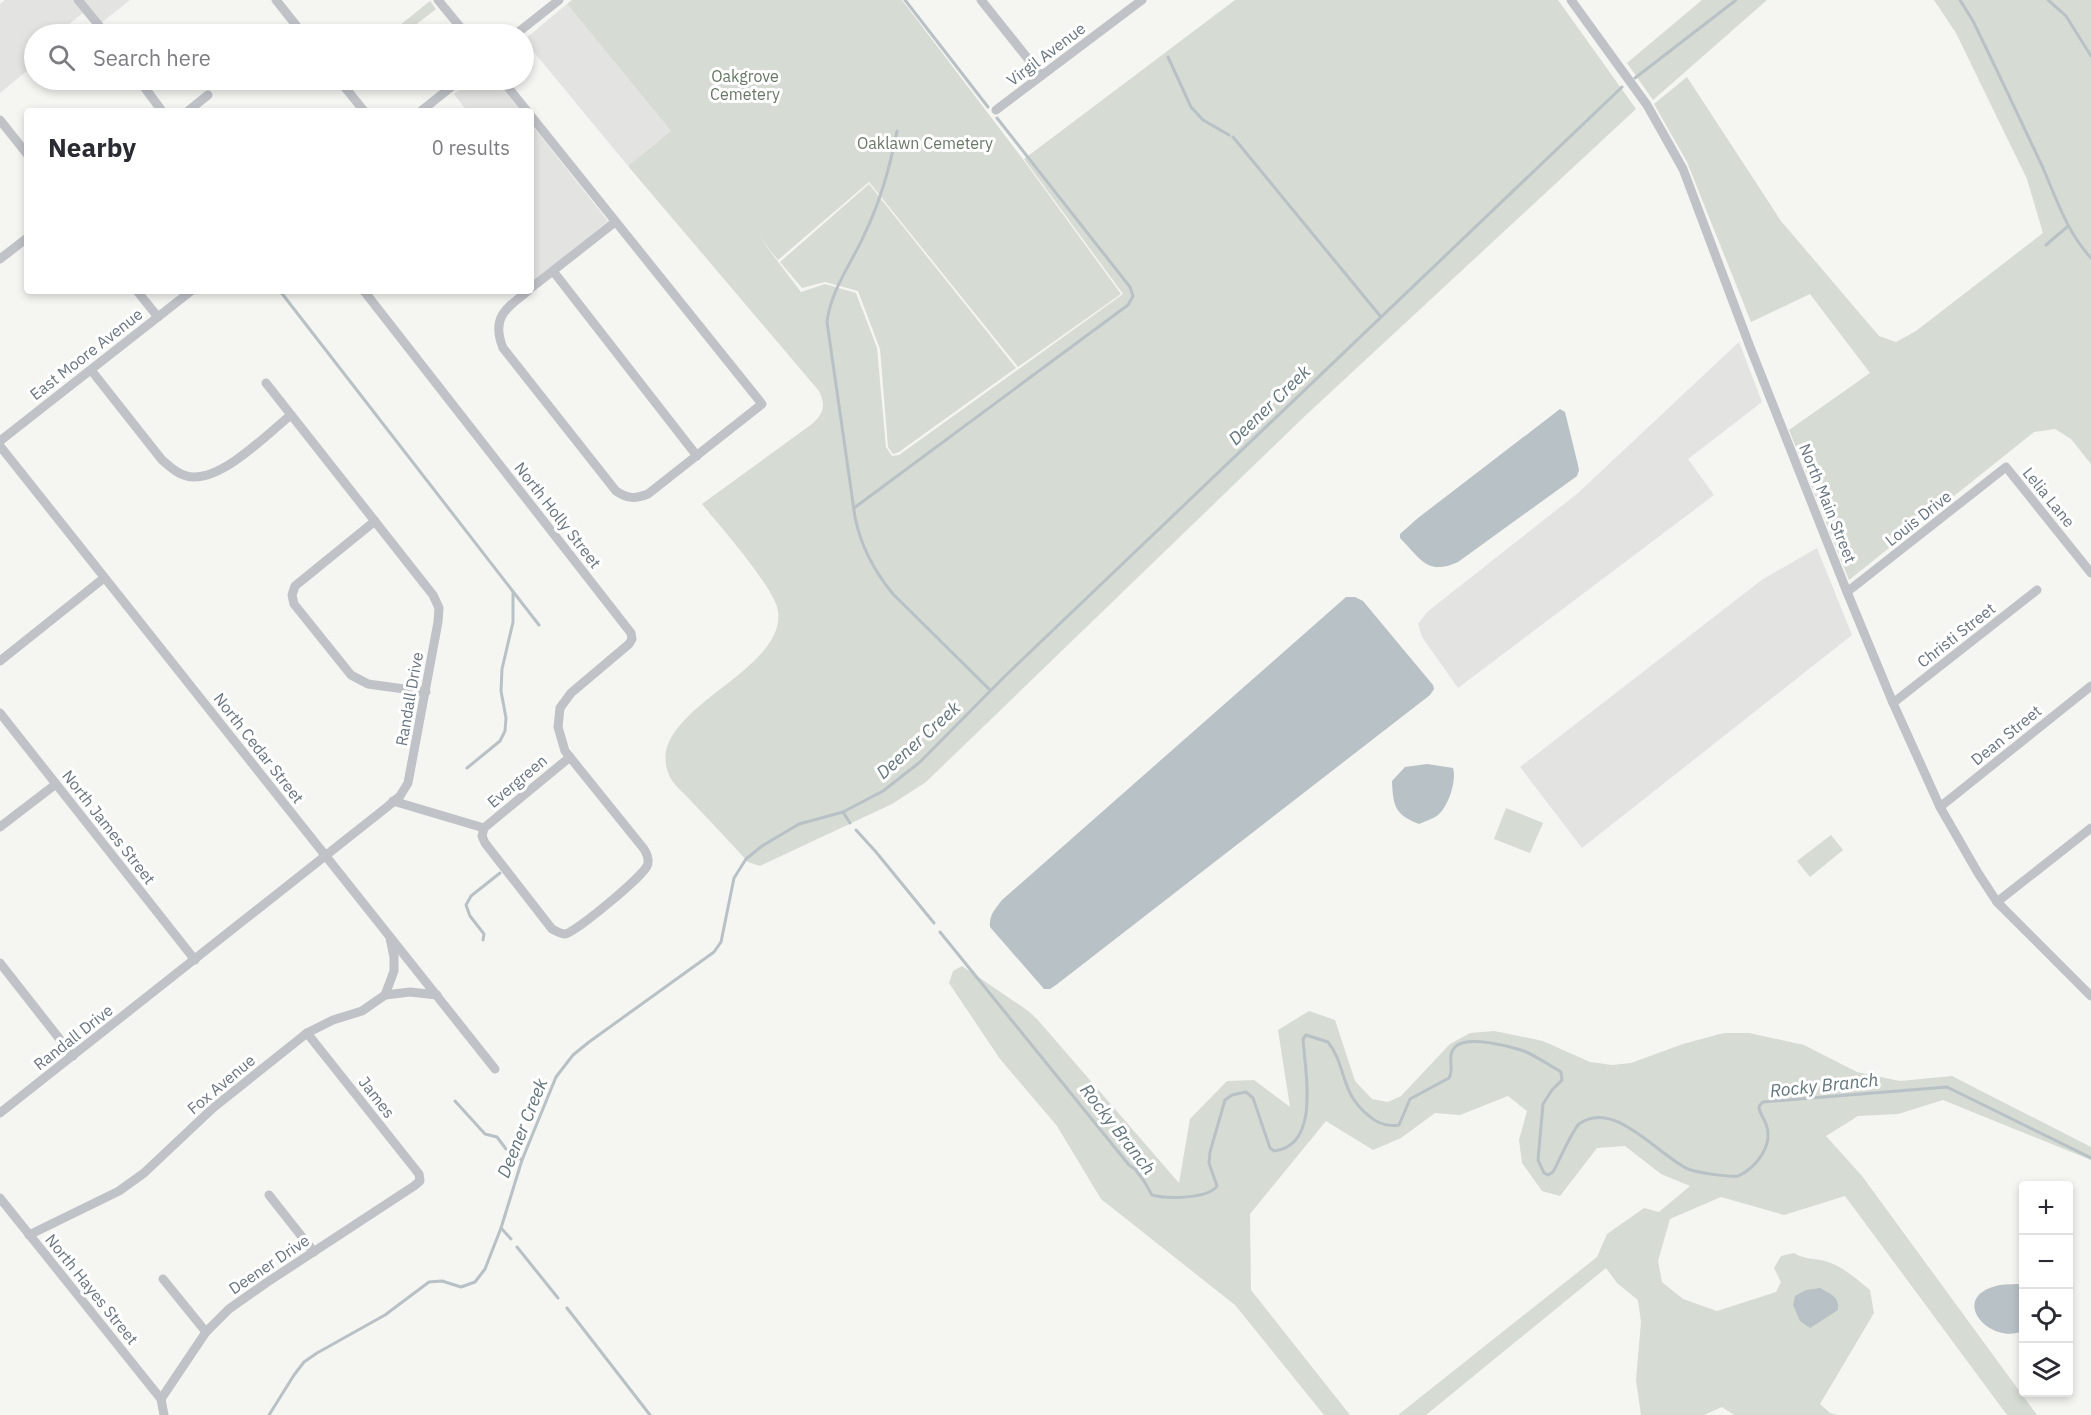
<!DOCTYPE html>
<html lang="en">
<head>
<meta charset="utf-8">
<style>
	body { margin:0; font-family:"IBM Plex Sans",sans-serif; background:#f2f2f3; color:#2b2b33 }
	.controls { position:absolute; right:18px; bottom:18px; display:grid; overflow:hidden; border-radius:6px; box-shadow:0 3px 9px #0003 }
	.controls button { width:54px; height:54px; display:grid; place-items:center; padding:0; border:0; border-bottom:2px solid #e1e1e2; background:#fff; color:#2b2b33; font:30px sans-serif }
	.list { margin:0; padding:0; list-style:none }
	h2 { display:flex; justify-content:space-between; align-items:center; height:78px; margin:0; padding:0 24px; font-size:26px }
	h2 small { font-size:20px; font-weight:400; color:#7c7c81 }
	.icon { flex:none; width:33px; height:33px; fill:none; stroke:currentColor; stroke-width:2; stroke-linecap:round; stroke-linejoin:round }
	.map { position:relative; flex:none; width:2091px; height:1415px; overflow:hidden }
	.search { position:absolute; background:#fff; box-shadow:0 3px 9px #0003; left:24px; top:24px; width:510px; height:66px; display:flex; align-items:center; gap:15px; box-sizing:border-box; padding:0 21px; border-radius:33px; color:#7c7c81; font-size:22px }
	.panel { position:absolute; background:#fff; box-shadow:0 3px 9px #0003; left:24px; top:108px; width:510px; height:186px; border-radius:6px }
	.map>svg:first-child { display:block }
</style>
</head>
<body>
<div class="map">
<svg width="2091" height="1415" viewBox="0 0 2091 1415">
	<rect width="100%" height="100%" fill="#f5f5f2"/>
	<!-- built -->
	<g fill="#e3e4e2">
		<path d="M5,0H73L83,13L57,34H34V65L0,93V4Z"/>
		<path d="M83,0H130L101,23Z"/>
		<path d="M567,4L671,131L628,166L524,40Z"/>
		<path d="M473,80H496L521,111H467L454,94Z"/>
		<path d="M531,124L608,221L531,283V197L533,195L531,192Z"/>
		<path d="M1739,342L1762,402L1688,459L1714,495L1458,688L1422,637L1418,624L1427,612L1578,493Z"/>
		<path d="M1817,548L1852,635L1582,848L1520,767L1763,579Z"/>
	</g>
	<!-- green -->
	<g fill="#d6dbd4">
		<path d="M572,0H902L1022,158L1121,294L1018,367L869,182L778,260L757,234L801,292L825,284L856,293L877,348L886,447L892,456L899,455L1123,294L1024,159L1235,0H1558L1636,109L1305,416L926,782L892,804L760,866L748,862C730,842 711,822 692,802C686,795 676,787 671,779C635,712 787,675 778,611C775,588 719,525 702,504L812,424C824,413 826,405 819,391L628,166L671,131L567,4Z"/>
		<path d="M1702,0H1767L1653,100L1627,63Z"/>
		<path d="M1934,0H2091V464L2071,439L2055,429L2034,432L1849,580L1789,430L1870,373L1810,294L1751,322L1687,162L1654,104L1687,77L1781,221L1879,336L1896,342L1916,331L2043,233L2027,179L1956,33Z"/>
		<path d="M430,1L436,9L404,34H389Z"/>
		<path d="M869,184L1016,368L899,452L893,454L888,447L880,349L858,291L825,282L802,288L780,262Z"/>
		<path d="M1506,808L1543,823L1530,853L1494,839Z"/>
		<path d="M1831,835L1843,850L1810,877L1797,861Z"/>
		<path d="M962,966L1027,1010L1037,1019L1179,1183L1190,1119L1227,1081L1254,1080L1290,1107L1278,1030L1309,1011L1335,1020L1355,1081L1372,1099L1388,1102L1401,1096L1450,1044L1470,1033L1494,1031L1543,1041L1590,1062L1612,1065L1631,1063L1683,1044L1724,1033H1749L1804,1045L1857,1072L1900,1081L1952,1076L2091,1147V1160L1943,1100L1898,1114L1858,1116L1826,1136L1862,1176L2037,1415H2007L1845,1196L1784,1215L1721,1197L1670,1219L1658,1261L1662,1282L1683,1299L1717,1311L1776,1292L1781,1282L1774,1268L1781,1256L1794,1253C1806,1260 1813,1258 1825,1261C1842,1266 1857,1279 1870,1290L1874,1313L1820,1404L1830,1413L1837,1415H1734L1722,1407L1704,1415H1641L1636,1380L1641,1322L1638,1300L1617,1283L1606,1268L1426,1415H1398L1597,1257L1607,1234L1644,1208L1659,1212L1690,1186L1661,1174L1625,1146L1597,1148L1560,1196L1542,1191L1522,1163L1519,1140L1527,1111L1508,1096L1460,1115L1435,1113L1401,1138L1373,1150L1326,1121L1250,1214L1251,1290L1350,1415H1324L1235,1305L1101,1199L1057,1126L1000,1059L949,983L953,971Z"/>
	</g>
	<!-- water -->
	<g fill="#b8c1c5">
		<path d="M1560,409L1565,412L1578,465L1579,470L1577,476L1458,562C1427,576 1421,559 1400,538V534L1418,518Z"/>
		<path d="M1346,597H1355L1363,601L1433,685L1434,689L1430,695L1056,985L1050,989H1044L990,927C989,915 995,909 1002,900Z"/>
		<path d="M1427,764L1453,768C1457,781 1448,807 1438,815C1433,819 1425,821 1419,824C1395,815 1393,806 1392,781L1405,767Z"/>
		<path d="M2023,1284V1331C1989,1346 1946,1296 2000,1285C2007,1284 2016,1284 2023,1284Z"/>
		<path d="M1820,1288C1831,1294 1840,1297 1838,1310L1810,1328L1800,1321L1793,1305L1795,1296L1806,1290Z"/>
	</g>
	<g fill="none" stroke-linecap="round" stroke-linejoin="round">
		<!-- stream -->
		<g stroke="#b8c1c5" stroke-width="3">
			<path d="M905,0L988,107"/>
			<path d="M1960,0L1973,21C1997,70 2020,119 2043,168C2057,200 2067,232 2091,258"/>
			<path d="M2048,0L2066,16L2091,56"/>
			<path d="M1168,57L1191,107L1203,120L1229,135"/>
			<path d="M1635,78L1736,0"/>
			<path d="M897,131C890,167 881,200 865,233C852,263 831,289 827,322L855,517C861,547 874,571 893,594L990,690"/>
			<path d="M1233,137L1381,317"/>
			<path d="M2046,245L2067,227"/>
			<path d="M280,291L539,625"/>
			<path d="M854,508L1128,305L1133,296L1130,287L997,118"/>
			<path d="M467,768L500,741L505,731L506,718L501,691L502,669L513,622V593"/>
			<path d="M843,812L850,823"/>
			<path d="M856,830L876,852L934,923"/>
			<path d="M940,932L1129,1165L1135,1169L1144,1181L1152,1195C1167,1199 1208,1199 1217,1186L1209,1163L1210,1152L1225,1100L1232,1095L1246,1092L1253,1098L1270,1148L1274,1151C1321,1146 1305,1071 1303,1039L1306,1035L1328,1042C1347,1066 1339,1092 1369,1116C1378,1124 1387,1127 1399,1125L1410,1099L1449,1078C1455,1068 1446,1056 1455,1047C1467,1035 1509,1046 1524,1051C1536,1056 1549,1065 1561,1072L1562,1080L1552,1090L1543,1104L1538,1160L1544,1173L1548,1175L1553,1172C1558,1163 1573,1129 1579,1124C1614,1098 1659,1156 1688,1169C1699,1173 1727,1177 1738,1176C1756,1168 1774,1145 1766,1124C1764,1117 1759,1114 1759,1106L1763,1102L1947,1087L2091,1158"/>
			<path d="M483,940L484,934L470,916L466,905L471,896L500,873"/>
			<path d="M455,1101L485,1134L497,1137L506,1149L522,1160"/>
			<path d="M501,1228L511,1239"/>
			<path d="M517,1247L558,1298"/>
			<path d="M567,1308L650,1415"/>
			<path d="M269,1415L294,1375L304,1362L317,1353L385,1315L429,1282L442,1281L461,1287L475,1282L485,1269L501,1228L522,1160L556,1077L573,1055L589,1042L714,952L721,942L734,878L746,859L762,846L799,824L843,812L883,791L920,762L1004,677L1622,87"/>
		</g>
		<!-- minor -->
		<g stroke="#bfc2c6" stroke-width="9">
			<path d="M78,0L106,34"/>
			<path d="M276,0L303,34"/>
			<path d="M438,0L466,34"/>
			<path d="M981,0L1041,75"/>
			<path d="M1571,0L1647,105L1683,169L1750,347L1847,592L1893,703L1940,807L1978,873L1997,902L2091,996"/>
			<path d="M516,34L559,0"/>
			<path d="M139,80L162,111"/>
			<path d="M339,80L364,111"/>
			<path d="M502,80L527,111"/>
			<path d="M996,110L1142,0"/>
			<path d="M188,111L208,95"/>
			<path d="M421,111L460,80"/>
			<path d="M0,120L27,154"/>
			<path d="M0,259L27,238"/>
			<path d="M553,271L697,456"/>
			<path d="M531,288L615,222"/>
			<path d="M137,291L158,317"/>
			<path d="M364,291L631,633L632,639L629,644L571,693L560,708L558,727L565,751L644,849C647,854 650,860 647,866C643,876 575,933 565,934C560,934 556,931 552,929L485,843L482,836L484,828L393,801"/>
			<path d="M528,291C505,309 491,318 503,348L616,491C628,499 635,499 648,494L762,404L531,116"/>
			<path d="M91,370L162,460C171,468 181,477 194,477C226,477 267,434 291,415"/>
			<path d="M0,441L191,291"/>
			<path d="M0,446L495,1069"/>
			<path d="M375,521L295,586L292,595L294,604L351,675L368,684L426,692"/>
			<path d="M1847,592L2006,467L2091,573"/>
			<path d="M0,661L104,578"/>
			<path d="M1893,703L2037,590"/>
			<path d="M0,713L195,960"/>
			<path d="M1940,807L2091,686"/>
			<path d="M0,827L56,784"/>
			<path d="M484,828L570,757"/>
			<path d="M1997,902L2091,828"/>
			<path d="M0,963L73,1056"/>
			<path d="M385,995L410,992L437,995"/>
			<path d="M0,1113L387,807L400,796L408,783L438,622L439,608L433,595L266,383"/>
			<path d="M269,1195L314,1252"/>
			<path d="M0,1198L161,1399L164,1415"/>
			<path d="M29,1235L119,1191L144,1173L213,1108L307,1033L333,1020L362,1011L385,995L394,971V957L390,938"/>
			<path d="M163,1279L206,1332"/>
			<path d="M161,1399L206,1332L229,1309L266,1283L414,1186L420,1181L419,1174L307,1033"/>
		</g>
	</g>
	<g text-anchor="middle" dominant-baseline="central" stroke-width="6" stroke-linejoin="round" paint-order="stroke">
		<!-- street labels -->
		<g font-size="16" fill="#687480" stroke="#fff">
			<text transform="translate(1046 54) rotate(-37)">Virgil Avenue</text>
			<text transform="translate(86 354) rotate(-38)">East Moore Avenue</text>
			<text transform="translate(2049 497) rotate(51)">Lelia Lane</text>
			<text transform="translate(1828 503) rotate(68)">North Main Street</text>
			<text transform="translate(558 515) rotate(52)">North Holly Street</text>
			<text transform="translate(1918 518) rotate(-38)">Louis Drive</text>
			<text transform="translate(1956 635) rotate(-38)">Christi Street</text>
			<text transform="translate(409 699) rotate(-80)">Randall Drive</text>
			<text transform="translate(2006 735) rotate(-39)">Dean Street</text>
			<text transform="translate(259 748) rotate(52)">North Cedar Street</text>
			<text transform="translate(517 781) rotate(-40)">Evergreen</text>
			<text transform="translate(109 827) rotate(52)">North James Street</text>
			<text transform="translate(73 1037) rotate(-38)">Randall Drive</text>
			<text transform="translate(221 1084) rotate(-40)">Fox Avenue</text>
			<text transform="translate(377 1097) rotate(52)">James</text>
			<text transform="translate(269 1264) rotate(-34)">Deener Drive</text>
			<text transform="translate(92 1289) rotate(51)">North Hayes Street</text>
		</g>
		<!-- park labels -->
		<g font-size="16" fill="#697866" stroke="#fff">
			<text x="745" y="76">Oakgrove<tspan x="745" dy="18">Cemetery</tspan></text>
			<text x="925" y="143">Oaklawn Cemetery</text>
		</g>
		<!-- water labels -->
		<g font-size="18" font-style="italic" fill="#63757c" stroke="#fff">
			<text transform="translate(1269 405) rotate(-44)">Deener Creek</text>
			<text transform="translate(918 740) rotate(-42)">Deener Creek</text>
			<text transform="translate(1824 1085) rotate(-6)">Rocky Branch</text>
			<text transform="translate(522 1128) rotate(-68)">Deener Creek</text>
			<text transform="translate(1118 1129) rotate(52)">Rocky Branch</text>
		</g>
	</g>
</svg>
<div class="controls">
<button>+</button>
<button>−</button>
<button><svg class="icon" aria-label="locate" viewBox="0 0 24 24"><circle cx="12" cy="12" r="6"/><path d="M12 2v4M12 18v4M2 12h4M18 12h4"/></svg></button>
<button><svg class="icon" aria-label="layers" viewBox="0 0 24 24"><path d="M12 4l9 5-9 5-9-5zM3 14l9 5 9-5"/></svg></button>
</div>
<div class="search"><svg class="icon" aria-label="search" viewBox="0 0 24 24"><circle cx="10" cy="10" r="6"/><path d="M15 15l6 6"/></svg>Search here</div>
<section class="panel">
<h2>Nearby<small>0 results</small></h2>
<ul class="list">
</ul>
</section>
</div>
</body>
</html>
